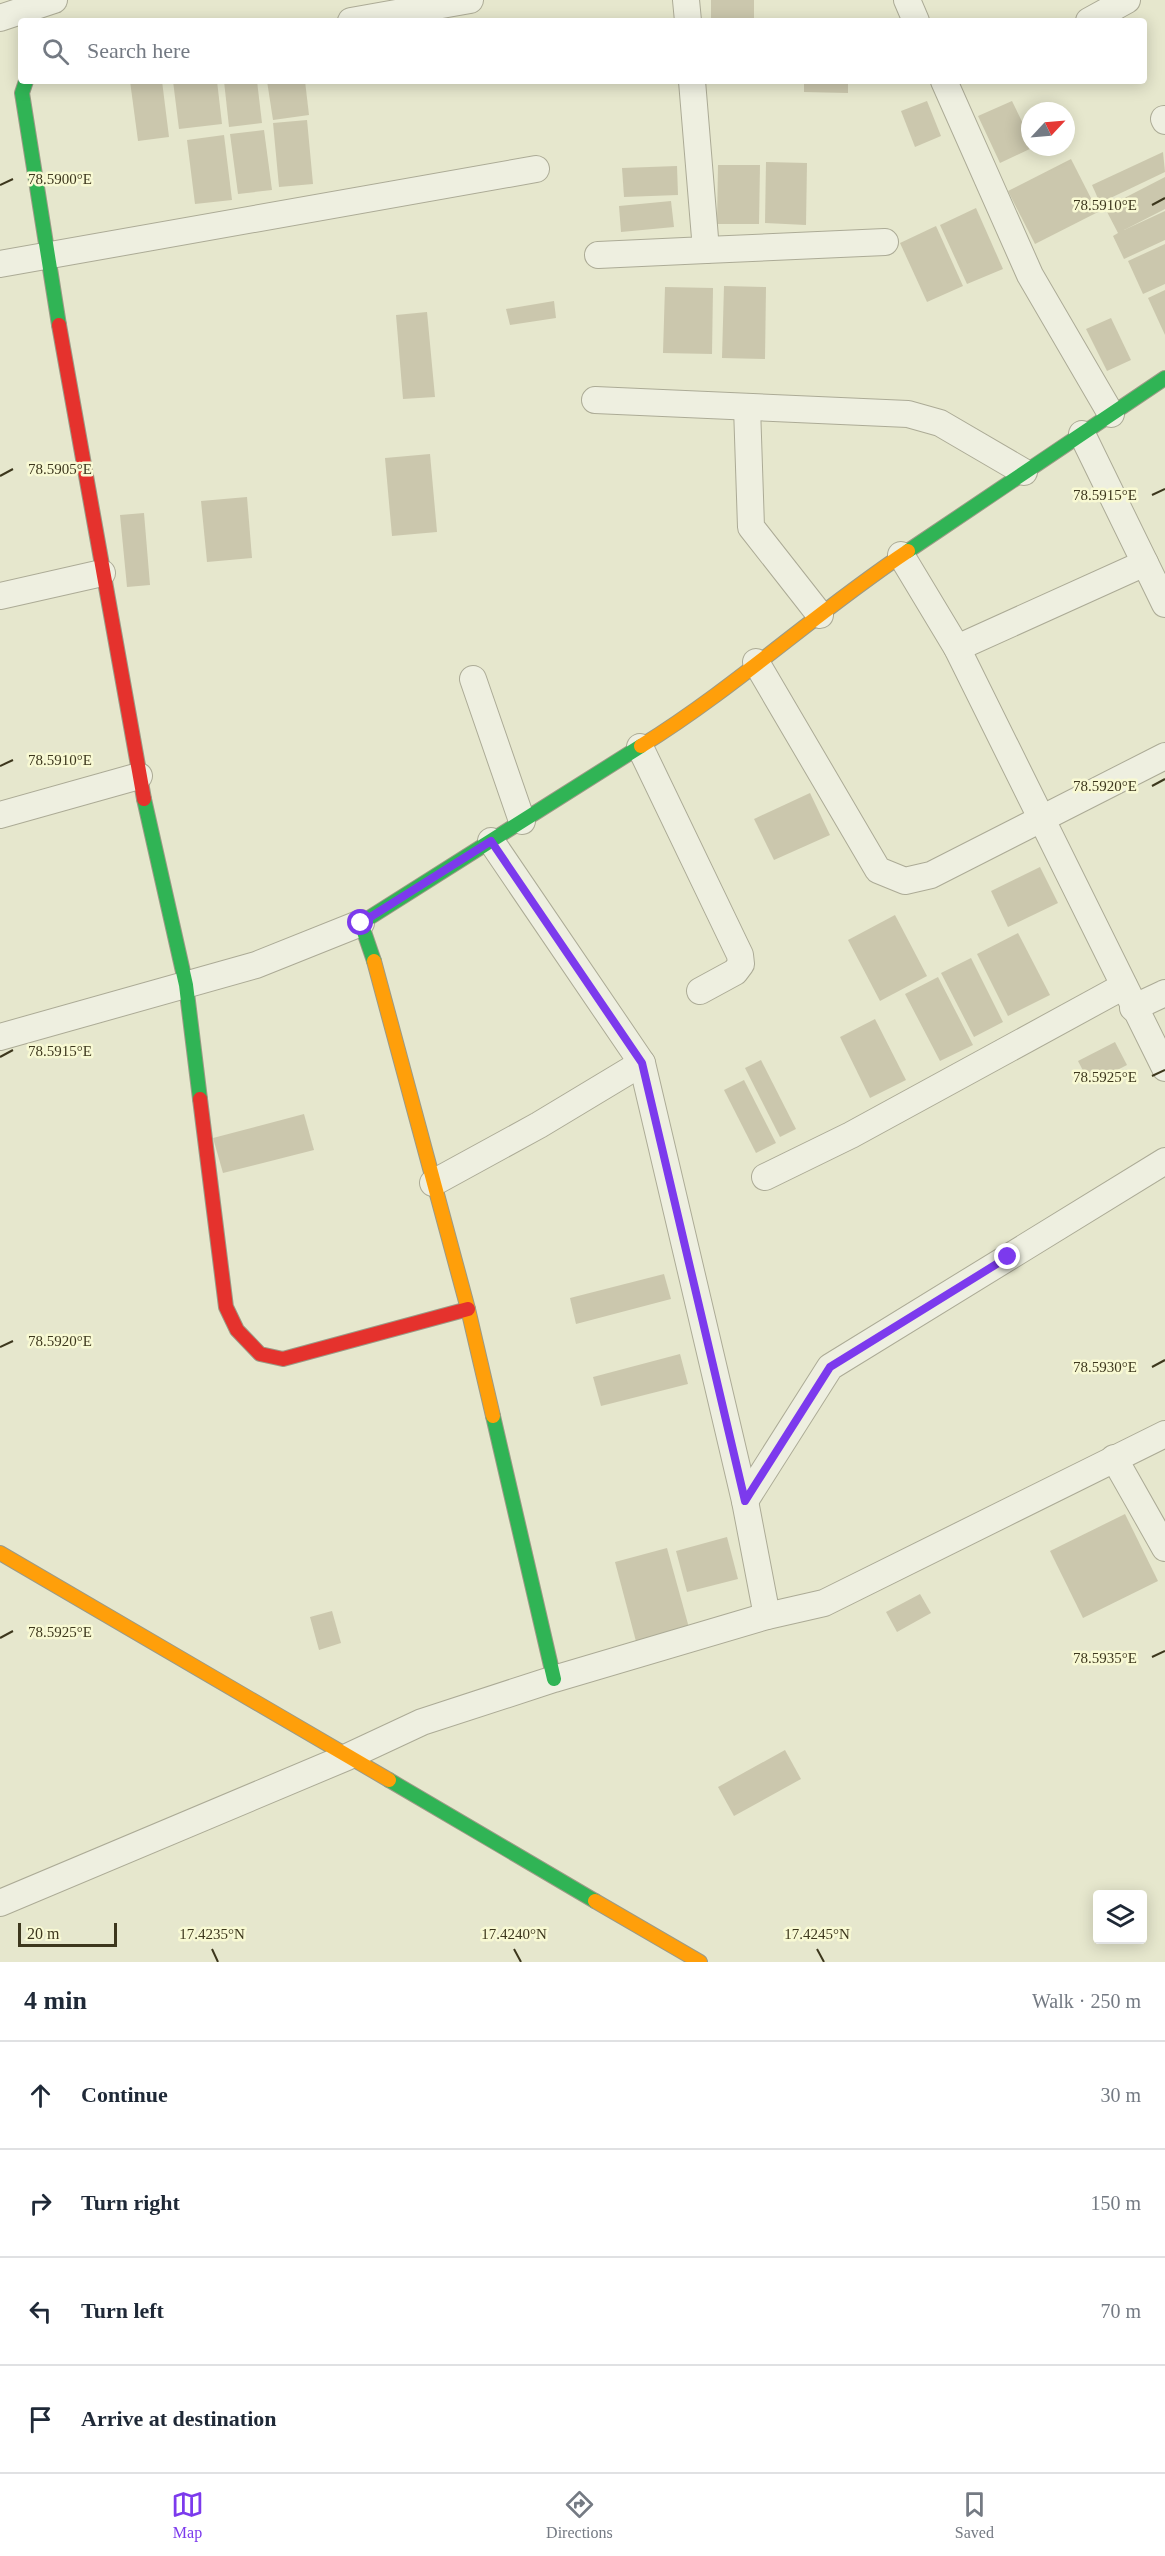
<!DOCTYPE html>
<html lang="en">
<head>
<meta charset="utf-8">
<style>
	body { margin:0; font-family:"Times New Roman",serif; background:#f2f2f3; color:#1f2937 }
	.controls { position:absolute; right:18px; bottom:18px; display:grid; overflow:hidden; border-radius:6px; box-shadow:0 3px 15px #0003 }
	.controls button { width:54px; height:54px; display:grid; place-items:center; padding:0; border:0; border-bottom:2px solid #e0e1e3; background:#fff; color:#1f2937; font:30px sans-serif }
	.compass { position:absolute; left:1021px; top:102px; width:54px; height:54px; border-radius:50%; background:#fff; box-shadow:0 3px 15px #0003; rotate:64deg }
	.scale { position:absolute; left:18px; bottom:15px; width:99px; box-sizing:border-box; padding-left:6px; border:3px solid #3d371d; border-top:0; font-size:16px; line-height:21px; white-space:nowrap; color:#3d371d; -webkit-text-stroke:4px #f8f9d3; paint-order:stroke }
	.stop { position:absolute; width:18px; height:18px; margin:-14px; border:4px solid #7c3aed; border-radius:50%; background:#fff }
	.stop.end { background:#7c3aed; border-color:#fff; box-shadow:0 2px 6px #0008 }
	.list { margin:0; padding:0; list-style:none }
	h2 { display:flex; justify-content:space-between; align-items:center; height:78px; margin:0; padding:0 24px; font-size:26px }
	h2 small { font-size:20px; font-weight:400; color:#747a83 }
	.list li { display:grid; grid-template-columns:39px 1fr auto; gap:18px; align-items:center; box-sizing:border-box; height:108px; padding:0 24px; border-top:2px solid #e0e1e3 }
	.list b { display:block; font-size:22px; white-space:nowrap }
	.list em { font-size:20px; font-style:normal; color:#747a83 }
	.icon { flex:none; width:33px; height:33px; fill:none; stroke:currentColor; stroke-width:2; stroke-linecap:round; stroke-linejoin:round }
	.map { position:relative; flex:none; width:1165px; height:1962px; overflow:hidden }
	.search { position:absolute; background:#fff; box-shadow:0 3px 15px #0003; left:18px; right:18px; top:18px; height:66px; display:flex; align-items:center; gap:15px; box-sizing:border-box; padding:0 21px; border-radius:6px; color:#747a83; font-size:22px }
	.sheet { height:510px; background:#fff }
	nav { display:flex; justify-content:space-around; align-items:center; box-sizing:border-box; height:84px; border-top:2px solid #e0e1e3; background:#fff; font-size:16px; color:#747a83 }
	nav a { display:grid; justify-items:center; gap:3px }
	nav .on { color:#7c3aed }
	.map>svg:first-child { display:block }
</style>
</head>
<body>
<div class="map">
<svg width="1165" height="1962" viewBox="0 0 1165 1962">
	<rect width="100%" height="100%" fill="#e6e7cd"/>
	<!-- building -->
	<g fill="#cbc7ad">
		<rect x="711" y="0" width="43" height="21"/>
		<path d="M130,81H162L169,137L138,141Z"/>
		<path d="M173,81H217L222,124L179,129Z"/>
		<path d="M224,81H257L262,123L229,127Z"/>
		<path d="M267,81H305L309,115L273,120Z"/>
		<path d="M804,81H848V93L804,92Z"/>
		<path d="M927,101L941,136L915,147L901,111Z"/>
		<path d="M1012,101L1030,138V147H1034L1000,163L978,116Z"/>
		<path d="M307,120L313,184L279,187L273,123Z"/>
		<path d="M264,130L272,190L238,194L230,134Z"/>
		<path d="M224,135L232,200L195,204L187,140Z"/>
		<path d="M1163,152L1165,172L1100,203L1092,185Z"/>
		<path d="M1071,159L1098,212L1035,244L1008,191Z"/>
		<path d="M766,162L807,163L806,225L765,223Z"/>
		<path d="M718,165H760L759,224H717Z"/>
		<path d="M677,166L678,195L624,197L622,168Z"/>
		<path d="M1165,177V209L1124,230L1165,211V240L1124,259L1113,236L1118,233L1105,208Z"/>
		<path d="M671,201L674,227L621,232L619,206Z"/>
		<path d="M976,208L1003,269L967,284L940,225Z"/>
		<path d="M936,226L963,286L927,302L900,243Z"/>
		<path d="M1165,244V284L1143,294L1128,261Z"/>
		<path d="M724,286L766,287L765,359L722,358Z"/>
		<path d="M665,287L713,288L712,354L663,353Z"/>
		<path d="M1165,290V335L1148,298Z"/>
		<path d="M554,301L556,318L510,325L506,309Z"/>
		<path d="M427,312L435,397L403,399L396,315Z"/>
		<path d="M1111,318L1131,360L1107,371L1086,329Z"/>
		<path d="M430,454L437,532L392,536L385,458Z"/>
		<path d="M247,497L252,558L207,562L201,501Z"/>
		<path d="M144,513L150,585L127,587L120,515Z"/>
		<path d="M810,793L830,835L774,860L754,819Z"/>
		<path d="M1040,867L1058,903L1008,927L991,891Z"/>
		<path d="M895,915L927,976L880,1001L848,940Z"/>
		<path d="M1018,933L1050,995L1008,1016L977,954Z"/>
		<path d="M971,958L1003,1022L974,1037L941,973Z"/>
		<path d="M938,977L973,1045L940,1061L905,994Z"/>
		<path d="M875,1019L906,1080L870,1098L840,1037Z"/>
		<path d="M1115,1042L1127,1065L1090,1084L1078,1061Z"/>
		<path d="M761,1060L796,1129L780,1137L745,1068Z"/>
		<path d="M744,1080L776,1143L756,1153L724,1090Z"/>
		<path d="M304,1114L314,1150L223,1173L213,1138Z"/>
		<path d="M664,1274L671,1299L576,1324L570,1298Z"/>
		<path d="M680,1354L688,1384L601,1406L593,1377Z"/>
		<path d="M1125,1514L1158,1581L1083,1618L1050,1551Z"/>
		<path d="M727,1537L738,1579L687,1592L676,1551Z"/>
		<path d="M667,1548L691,1635L638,1649L615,1562Z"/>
		<path d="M920,1594L931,1613L897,1632L886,1612Z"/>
		<path d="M332,1611L341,1643L319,1650L310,1617Z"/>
		<path d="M785,1750L801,1779L734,1816L718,1787Z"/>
	</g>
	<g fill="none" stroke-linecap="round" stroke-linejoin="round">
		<defs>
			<g id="street">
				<path d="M686,0L688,21"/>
				<path d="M907,0L916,21"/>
				<path d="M0,18L54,0"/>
				<path d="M351,21L470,0"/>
				<path d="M1089,21L1127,0"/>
				<path d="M944,81L1030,275L1111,414"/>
				<path d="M1164,119L1165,121"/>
				<path d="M706,250L885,242"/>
				<path d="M598,255L706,250L692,81"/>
				<path d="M0,264L536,169"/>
				<path d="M595,400L908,414L940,423L1024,472"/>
				<path d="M747,407L751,527L820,615"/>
				<path d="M1082,434L1165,604"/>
				<path d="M901,555L957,648L1165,1068"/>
				<path d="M0,596L102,573"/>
				<path d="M957,648L1145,563"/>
				<path d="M756,662L878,870L905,881L931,875L1165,756"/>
				<path d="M473,679L522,821"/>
				<path d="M640,747L740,955L741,964L735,972L700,991"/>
				<path d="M0,815L139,776"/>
				<path d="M491,841L642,1063L745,1501L767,1616"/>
				<path d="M1133,1008L1165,993"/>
				<path d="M0,1037L256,965L361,923"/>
				<path d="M765,1177L851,1135L1124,986"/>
				<path d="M433,1183L539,1125L642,1063"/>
				<path d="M1114,1458L1165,1548"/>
				<path d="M745,1501L830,1367L1165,1161"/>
				<path d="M0,1903L347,1757L422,1722L554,1679L767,1616L824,1603L1165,1434"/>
			</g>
			<g id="fast">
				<path d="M26,81L22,93L59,325"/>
				<path d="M908,551L1165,378"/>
				<path d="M144,799L186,985L200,1099"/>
				<path d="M374,961L361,923L641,746"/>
				<path d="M493,1416L554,1679"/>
				<path d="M389,1780L595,1901"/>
			</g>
			<g id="slow">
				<path d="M641,746C735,688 816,612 908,551"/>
				<path d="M374,961L468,1309L493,1416"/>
				<path d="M0,1553L389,1780"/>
				<path d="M595,1901L700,1962"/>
			</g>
			<g id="jam">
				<path d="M59,325L144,799"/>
				<path d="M200,1099L226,1307L237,1330L260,1354L283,1359L468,1309"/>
			</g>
		</defs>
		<!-- street casing -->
		<use href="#street" stroke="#acab96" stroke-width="28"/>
		<!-- fast casing -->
		<use href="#fast" stroke="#9b9a86" stroke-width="16"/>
		<!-- slow casing -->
		<use href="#slow" stroke="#9b9a86" stroke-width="16"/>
		<!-- jam casing -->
		<use href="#jam" stroke="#9b9a86" stroke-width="16"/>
		<!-- street -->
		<use href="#street" stroke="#eeefe0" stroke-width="26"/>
		<!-- fast -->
		<use href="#fast" stroke="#30b455" stroke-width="14"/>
		<!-- slow -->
		<use href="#slow" stroke="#ff9f0a" stroke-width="14"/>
		<!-- jam -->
		<use href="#jam" stroke="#e5322d" stroke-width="14"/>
	</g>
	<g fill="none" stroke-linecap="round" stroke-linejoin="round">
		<!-- route -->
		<path stroke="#7c3aed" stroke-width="8" d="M361,923L491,841L642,1063L745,1501L830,1367L1008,1257"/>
	</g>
	<!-- ticks -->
	<path fill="none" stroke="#3d371d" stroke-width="2" d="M0,185L13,179M1152,205L1165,198M0,476L13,469M1152,495L1165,489M0,766L13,760M1152,786L1165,779M0,1057L13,1050M1152,1076L1165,1070M0,1347L13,1341M1152,1367L1165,1360M0,1638L13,1631M1152,1657L1165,1651M212,1949L218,1962M514,1949L521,1962M817,1949L824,1962"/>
	<g font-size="15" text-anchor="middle" fill="#3d371d" stroke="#f8f9d3" stroke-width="5" stroke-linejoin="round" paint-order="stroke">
		<text x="60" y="184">78.5900°E</text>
		<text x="1105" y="210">78.5910°E</text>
		<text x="60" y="474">78.5905°E</text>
		<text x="1105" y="500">78.5915°E</text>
		<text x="60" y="765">78.5910°E</text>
		<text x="1105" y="791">78.5920°E</text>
		<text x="60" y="1056">78.5915°E</text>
		<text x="1105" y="1082">78.5925°E</text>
		<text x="60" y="1346">78.5920°E</text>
		<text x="1105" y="1372">78.5930°E</text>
		<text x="60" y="1637">78.5925°E</text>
		<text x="1105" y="1663">78.5935°E</text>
		<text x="212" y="1939">17.4235°N</text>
		<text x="514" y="1939">17.4240°N</text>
		<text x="817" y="1939">17.4245°N</text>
	</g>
</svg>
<div class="controls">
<button><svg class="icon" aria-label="layers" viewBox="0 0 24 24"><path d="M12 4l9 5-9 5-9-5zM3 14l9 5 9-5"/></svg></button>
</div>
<svg class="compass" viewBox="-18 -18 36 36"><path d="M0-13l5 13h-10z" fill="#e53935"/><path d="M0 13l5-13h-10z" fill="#747a83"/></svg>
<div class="scale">20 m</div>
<div class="stop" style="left:361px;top:923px"></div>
<div class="stop end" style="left:1008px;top:1257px"></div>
<div class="search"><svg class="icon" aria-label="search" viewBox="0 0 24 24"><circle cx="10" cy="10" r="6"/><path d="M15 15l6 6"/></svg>Search here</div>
</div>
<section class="sheet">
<h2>4 min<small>Walk · 250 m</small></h2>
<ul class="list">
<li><svg class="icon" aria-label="ahead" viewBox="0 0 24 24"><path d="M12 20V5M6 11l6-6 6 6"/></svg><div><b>Continue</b></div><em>30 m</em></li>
<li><svg class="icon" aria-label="right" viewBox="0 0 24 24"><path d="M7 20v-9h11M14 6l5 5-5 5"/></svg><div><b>Turn right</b></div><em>150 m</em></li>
<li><svg class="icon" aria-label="left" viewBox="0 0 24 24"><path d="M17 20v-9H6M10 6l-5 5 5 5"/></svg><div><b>Turn left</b></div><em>70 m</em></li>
<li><svg class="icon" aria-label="arrive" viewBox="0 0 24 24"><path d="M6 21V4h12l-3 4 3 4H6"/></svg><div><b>Arrive at destination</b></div></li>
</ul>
</section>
<nav>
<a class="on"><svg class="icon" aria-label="map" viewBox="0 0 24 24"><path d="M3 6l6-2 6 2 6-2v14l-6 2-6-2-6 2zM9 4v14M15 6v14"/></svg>Map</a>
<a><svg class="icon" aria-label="directions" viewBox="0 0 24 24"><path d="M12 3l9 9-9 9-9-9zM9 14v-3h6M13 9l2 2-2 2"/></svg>Directions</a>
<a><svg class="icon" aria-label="saved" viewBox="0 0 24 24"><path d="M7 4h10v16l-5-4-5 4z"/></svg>Saved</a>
</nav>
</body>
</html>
